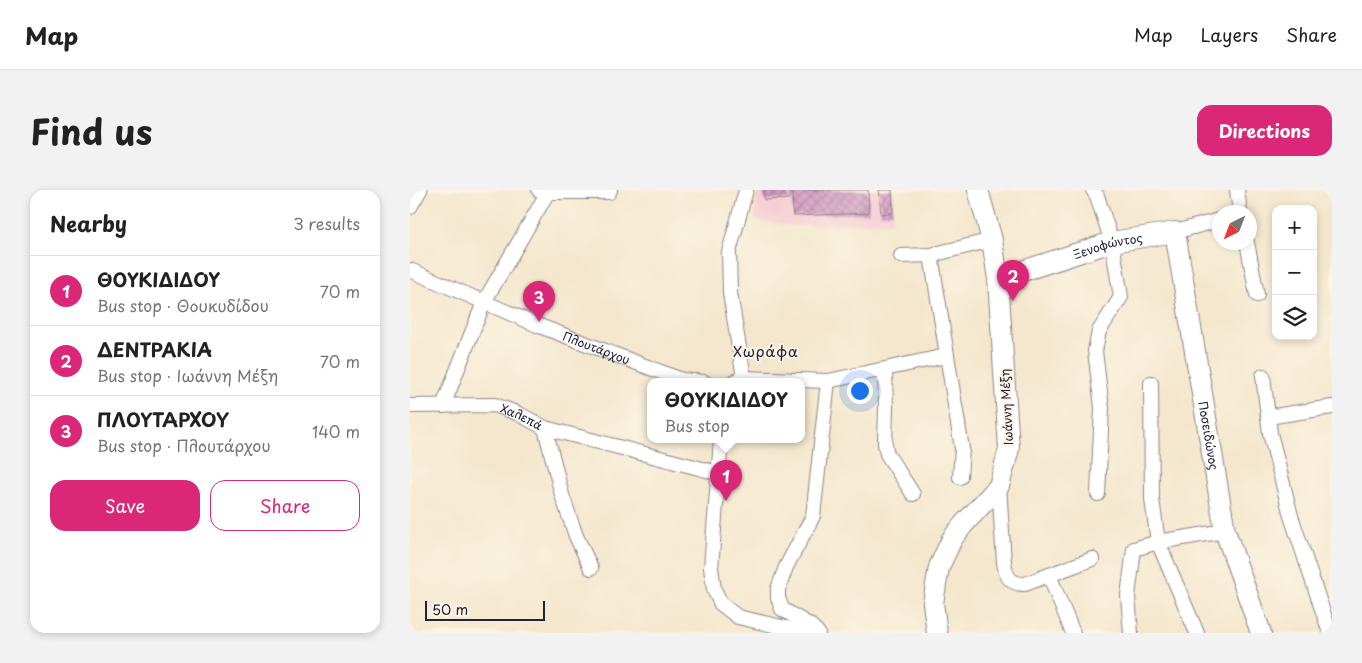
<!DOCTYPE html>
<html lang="en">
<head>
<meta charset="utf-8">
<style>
	body { margin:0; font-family:"Playpen Sans",sans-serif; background:#f2f2f2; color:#222 }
	.controls { position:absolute; right:15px; top:15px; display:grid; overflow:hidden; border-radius:10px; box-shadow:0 2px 8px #0003 }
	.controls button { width:45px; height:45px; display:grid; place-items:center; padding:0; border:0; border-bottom:1px solid #e0e0e0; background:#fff; color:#222; font:25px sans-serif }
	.compass { position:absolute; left:802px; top:15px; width:45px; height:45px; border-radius:50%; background:#fff; box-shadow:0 2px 8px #0003; rotate:222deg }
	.scale { position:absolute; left:15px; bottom:12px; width:120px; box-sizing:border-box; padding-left:5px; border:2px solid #22223b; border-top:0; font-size:14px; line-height:18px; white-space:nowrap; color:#22223b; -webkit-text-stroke:4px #fcf5e5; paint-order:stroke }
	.you { position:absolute; left:449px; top:200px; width:18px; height:18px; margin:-12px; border:4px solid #fff; border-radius:50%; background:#1a73e8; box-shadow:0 0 0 8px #1a73e833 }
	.badge { display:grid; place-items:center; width:32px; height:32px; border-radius:50%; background:#db2777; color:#fff; font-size:16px; font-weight:700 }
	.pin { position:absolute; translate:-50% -41px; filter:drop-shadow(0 1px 2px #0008) }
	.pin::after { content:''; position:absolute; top:26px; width:18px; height:15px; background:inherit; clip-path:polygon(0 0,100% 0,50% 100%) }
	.popup { position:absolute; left:237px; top:188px; width:158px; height:65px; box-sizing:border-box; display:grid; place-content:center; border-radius:10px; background:#fff; filter:drop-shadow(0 1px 4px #0005); font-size:16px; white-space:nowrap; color:#767676 }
	.popup b { font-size:19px; color:#222 }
	.popup::after { content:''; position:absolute; left:50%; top:100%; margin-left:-10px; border:10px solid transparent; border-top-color:#fff }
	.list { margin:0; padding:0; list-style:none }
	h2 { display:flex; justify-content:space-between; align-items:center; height:65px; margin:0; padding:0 20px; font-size:21px }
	h2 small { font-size:16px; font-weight:400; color:#767676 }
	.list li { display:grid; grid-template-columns:32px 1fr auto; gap:15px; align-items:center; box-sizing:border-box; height:70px; padding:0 20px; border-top:1px solid #e0e0e0 }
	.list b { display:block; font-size:19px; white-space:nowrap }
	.list p { margin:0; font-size:16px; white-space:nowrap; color:#767676 }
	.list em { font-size:16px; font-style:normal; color:#767676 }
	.actions { display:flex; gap:10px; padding:15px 20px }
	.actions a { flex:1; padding:11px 0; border:1px solid #db2777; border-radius:15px; text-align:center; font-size:18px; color:#db2777 }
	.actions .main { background:#db2777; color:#fff }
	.icon { flex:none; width:28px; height:28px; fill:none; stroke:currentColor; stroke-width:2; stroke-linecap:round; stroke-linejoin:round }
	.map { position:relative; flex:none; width:922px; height:443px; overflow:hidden; border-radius:15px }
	header { display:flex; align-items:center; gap:30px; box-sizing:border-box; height:70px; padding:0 25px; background:#fff; border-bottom:1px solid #e0e0e0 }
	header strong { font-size:24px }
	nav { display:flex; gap:28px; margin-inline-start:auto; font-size:18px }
	.intro { display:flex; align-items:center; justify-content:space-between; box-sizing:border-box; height:120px; padding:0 30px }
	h1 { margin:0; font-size:35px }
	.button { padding:12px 22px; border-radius:15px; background:#db2777; color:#fff; font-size:18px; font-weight:700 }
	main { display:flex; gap:30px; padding:0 30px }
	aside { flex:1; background:#fff; border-radius:15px; box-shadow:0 2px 8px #0003 }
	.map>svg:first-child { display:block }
</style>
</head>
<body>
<header>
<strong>Map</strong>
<nav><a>Map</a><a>Layers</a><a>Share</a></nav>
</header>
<div class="intro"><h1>Find us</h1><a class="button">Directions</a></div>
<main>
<aside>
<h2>Nearby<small>3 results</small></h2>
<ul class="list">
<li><span class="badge">1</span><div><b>ΘΟΥΚΙΔΙΔΟΥ</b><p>Bus stop · Θουκυδίδου</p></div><em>70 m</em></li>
<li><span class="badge">2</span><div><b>ΔΕΝΤΡΑΚΙΑ</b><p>Bus stop · Ιωάννη Μέξη</p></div><em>70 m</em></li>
<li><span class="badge">3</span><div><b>ΠΛΟΥΤΑΡΧΟΥ</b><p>Bus stop · Πλουτάρχου</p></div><em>140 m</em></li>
</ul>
<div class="actions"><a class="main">Save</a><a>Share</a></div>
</aside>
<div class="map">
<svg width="922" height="443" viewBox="0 0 922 443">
	<defs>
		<pattern id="building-cross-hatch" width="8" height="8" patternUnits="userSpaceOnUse" patternTransform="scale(1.25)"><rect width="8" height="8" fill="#d299c3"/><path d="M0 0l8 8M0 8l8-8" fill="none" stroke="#aa7ca0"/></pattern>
	</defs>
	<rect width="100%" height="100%" fill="#fcf5e5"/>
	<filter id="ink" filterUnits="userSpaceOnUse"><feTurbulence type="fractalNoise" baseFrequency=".02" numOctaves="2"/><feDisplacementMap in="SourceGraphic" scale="10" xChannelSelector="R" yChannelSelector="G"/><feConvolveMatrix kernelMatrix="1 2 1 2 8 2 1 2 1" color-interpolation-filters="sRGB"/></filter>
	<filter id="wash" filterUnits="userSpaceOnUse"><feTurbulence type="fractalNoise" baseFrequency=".0096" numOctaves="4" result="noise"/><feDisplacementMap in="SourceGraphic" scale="20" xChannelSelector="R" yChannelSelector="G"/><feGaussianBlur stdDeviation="1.12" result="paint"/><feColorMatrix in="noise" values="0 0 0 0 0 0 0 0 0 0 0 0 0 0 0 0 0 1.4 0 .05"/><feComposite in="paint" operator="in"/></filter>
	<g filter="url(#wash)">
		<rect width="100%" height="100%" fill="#f4e7cd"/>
		<!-- built -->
		<path fill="#f6cfd5" d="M347,0H482L483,32L386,36L345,30Z"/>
		<g id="blocks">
			<!-- building -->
			<g fill="url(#building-cross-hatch)">
				<path d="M354,0H379V9L354,10Z"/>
				<path d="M382,0H458L459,23L383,26Z"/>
				<path d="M469,0H482L483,23L471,24Z"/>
			</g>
		</g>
	</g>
	<g filter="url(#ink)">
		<use href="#blocks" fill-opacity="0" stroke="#8b8484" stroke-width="1"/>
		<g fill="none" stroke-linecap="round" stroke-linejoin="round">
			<defs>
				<g id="street">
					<path d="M129,0L138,2H199L200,0"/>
					<path d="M683,0L687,6L702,52L711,107L689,141L685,161L692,218L688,304"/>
					<path d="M827,0L830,22"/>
					<path d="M0,17L10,0"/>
					<path d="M765,42L809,30"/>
					<path d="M837,52L847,105"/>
					<path d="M521,65L552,259L550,287"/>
					<path d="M491,66L521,65L582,50"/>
					<path id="s1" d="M0,80L127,135L272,190L294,192"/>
					<path d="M475,180L476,216L475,254L477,264L503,304"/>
					<path d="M853,186L860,243L881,326L920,443"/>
					<path d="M334,188L320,103L319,62L336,0"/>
					<path d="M323,192L334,188L418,191L536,166"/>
					<path d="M741,193L742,309L748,352L787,443"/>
					<path id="s2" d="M0,216L85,215L109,224L135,238L152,305L166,346L181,378"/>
					<path d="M33,216L74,112L138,2"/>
					<path d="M858,227L922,217"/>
					<path d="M135,238L308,283"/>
					<path d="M311,250L301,378L304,399L311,414L328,427L398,443"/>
					<path d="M589,296L594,372C596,387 600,394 615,394L682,369"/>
					<path d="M639,385L663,443"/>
					<path d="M408,443L401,436L372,419L368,408V399L376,377L403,326L418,191"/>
					<path d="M721,443L718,406L724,359L748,352L815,341"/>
				</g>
				<g id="secondary">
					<path id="s3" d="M588,89L702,52L765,42L815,341L851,443"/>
					<path d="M527,443L523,413L529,377L542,349L553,335L589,296L599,259L588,89L582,50L568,0"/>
				</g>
			</defs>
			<!-- street casing -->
			<use href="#street" stroke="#8b8484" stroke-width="16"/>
			<!-- secondary casing -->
			<use href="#secondary" stroke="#8b8484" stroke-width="22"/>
			<!-- street -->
			<use href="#street" stroke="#fff" stroke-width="14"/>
			<!-- secondary -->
			<use href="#secondary" stroke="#fff" stroke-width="20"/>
		</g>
	</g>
	<g text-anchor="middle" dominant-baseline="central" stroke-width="4" stroke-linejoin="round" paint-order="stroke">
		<!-- street labels -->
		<g font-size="12" fill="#22223b" stroke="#fcf5e5">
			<text stroke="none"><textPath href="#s3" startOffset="115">Ξενοφώντος</textPath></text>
			<text stroke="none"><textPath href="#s1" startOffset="202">Πλουτάρχου</textPath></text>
			<text transform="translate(596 217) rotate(-93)">Ιωάννη Μέξη</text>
			<text stroke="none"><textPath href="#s2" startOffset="114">Χαλεπά</textPath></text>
			<text stroke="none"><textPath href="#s3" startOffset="390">Ποσειδώνος</textPath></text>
		</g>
		<!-- quarter labels -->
		<g font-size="15" letter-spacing="1" fill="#22223b" stroke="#fcf5e5">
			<text x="356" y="160">Χωράφα</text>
		</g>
	</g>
</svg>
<div class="controls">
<button>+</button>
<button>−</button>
<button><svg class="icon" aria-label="layers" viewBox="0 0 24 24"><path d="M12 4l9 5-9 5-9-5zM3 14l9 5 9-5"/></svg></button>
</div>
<svg class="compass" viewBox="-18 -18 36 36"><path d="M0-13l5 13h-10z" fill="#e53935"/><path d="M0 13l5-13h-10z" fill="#767676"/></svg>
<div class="scale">50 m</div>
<div class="you"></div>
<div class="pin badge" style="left:316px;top:311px">1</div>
<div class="popup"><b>ΘΟΥΚΙΔΙΔΟΥ</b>Bus stop</div>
<div class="pin badge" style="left:603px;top:111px">2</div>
<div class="pin badge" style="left:129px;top:132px">3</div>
</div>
</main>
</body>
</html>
